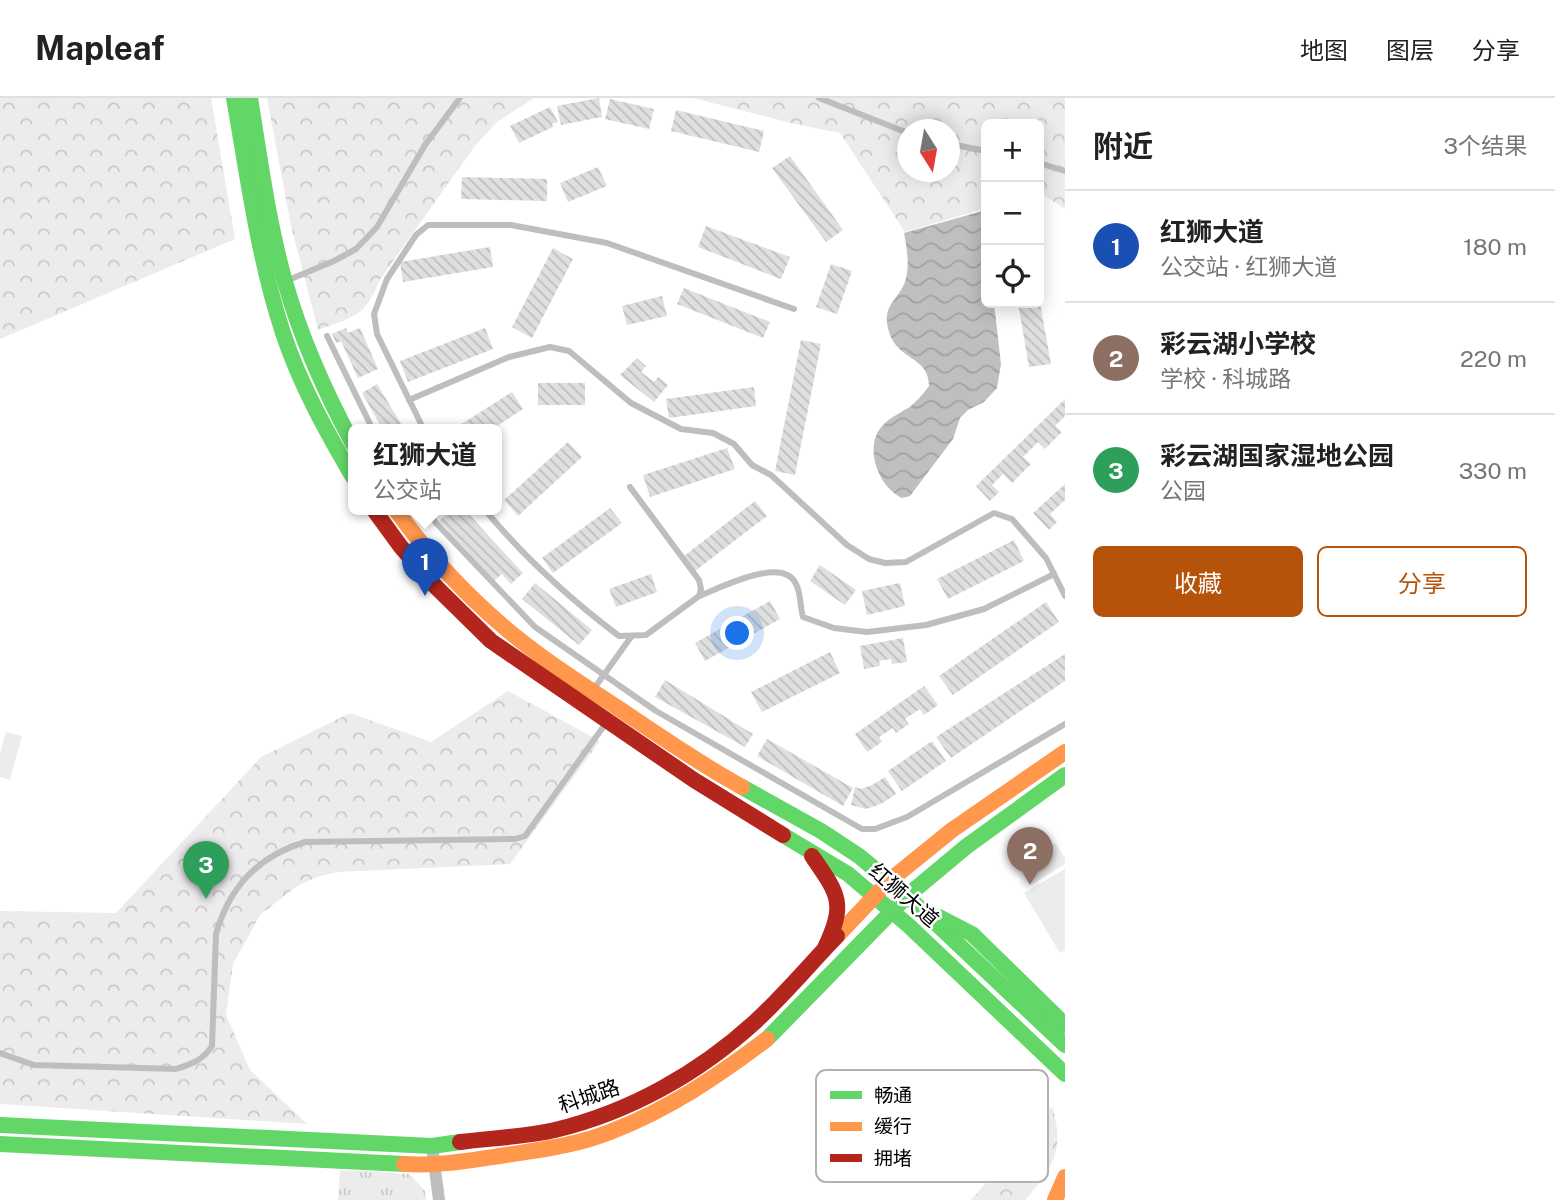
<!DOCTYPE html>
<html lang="zh">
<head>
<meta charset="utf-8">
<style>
	body { margin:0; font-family:"Public Sans","Noto Sans SC",sans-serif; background:#f2f2f2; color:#222 }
	.controls { position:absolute; right:21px; top:21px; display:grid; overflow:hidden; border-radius:10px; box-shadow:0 4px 18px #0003 }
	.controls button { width:63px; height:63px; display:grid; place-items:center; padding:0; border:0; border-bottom:2px solid #e0e0e0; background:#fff; color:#222; font:35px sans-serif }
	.compass { position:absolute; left:897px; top:21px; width:63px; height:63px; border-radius:50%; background:#fff; box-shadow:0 4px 18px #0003; rotate:169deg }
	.you { position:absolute; left:738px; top:536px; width:24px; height:24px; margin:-18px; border:5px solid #fff; border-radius:50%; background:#1a73e8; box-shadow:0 0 0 10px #1a73e833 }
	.badge { display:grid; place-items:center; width:46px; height:46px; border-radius:50%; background:#b45309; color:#fff; font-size:23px; font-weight:700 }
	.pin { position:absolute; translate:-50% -58px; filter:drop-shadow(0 2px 4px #0008) }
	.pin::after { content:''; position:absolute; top:37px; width:24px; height:21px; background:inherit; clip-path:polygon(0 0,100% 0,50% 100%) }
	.popup { position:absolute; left:348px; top:326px; width:154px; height:91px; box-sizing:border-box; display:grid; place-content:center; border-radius:10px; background:#fff; filter:drop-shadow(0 2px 5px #0005); font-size:23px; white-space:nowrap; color:#767676 }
	.popup b { font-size:26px; color:#222 }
	.popup::after { content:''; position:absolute; left:50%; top:100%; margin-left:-14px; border:14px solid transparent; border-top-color:#fff }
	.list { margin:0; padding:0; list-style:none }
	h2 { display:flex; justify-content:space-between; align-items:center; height:91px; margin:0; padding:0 28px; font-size:30px }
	h2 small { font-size:23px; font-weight:400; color:#767676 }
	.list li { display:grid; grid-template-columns:46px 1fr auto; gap:21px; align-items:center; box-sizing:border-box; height:112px; padding:0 28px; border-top:2px solid #e0e0e0 }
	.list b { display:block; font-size:26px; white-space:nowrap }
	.list p { margin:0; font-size:23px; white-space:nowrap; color:#767676 }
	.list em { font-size:23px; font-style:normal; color:#767676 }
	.actions { display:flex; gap:14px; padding:21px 28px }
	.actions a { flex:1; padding:16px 0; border:2px solid #b45309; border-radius:10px; text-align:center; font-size:24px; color:#b45309 }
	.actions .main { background:#b45309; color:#fff }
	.icon { flex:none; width:38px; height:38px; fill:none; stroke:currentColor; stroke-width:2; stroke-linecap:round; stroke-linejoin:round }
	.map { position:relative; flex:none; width:1065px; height:1102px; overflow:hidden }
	header { display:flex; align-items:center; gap:42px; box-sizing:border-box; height:98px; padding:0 35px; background:#fff; border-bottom:2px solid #e0e0e0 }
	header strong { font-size:33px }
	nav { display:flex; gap:38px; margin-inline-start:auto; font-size:24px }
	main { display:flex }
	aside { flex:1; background:#fff }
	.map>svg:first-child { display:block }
</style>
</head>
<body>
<header>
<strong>Mapleaf</strong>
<nav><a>地图</a><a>图层</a><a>分享</a></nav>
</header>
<main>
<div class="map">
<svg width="1065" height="1102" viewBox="0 0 1065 1102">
	<defs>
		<pattern id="grass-tufts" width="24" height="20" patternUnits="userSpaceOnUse" patternTransform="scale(1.75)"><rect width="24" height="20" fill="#ececec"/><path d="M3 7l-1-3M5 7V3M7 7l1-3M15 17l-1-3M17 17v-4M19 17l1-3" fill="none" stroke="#c9c9c9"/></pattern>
		<pattern id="park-crowns" width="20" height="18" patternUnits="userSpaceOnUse" patternTransform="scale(1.75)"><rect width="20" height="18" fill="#ececec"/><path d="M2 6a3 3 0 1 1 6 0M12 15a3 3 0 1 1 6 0" fill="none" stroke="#c9c9c9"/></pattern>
		<pattern id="water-waves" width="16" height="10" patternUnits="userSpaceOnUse" patternTransform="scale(1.75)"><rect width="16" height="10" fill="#bfbfbf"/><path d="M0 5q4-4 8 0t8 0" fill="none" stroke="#a2a2a2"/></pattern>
		<pattern id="building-back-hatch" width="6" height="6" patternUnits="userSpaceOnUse" patternTransform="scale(1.75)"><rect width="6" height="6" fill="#dfdfdf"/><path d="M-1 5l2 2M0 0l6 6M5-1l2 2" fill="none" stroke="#bebebe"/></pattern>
	</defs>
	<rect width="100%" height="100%" fill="#fff"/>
	<!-- grass -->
	<path fill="url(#grass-tufts)" d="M340,1072L409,1076L425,1093L426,1102H338Z"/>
	<!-- park -->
	<g fill="url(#park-crowns)" fill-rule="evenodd">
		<path d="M0,0H211L235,141L0,241Z"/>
		<path d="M267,0H534L497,24L474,49L379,183C366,219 352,219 318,232L291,128Z"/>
		<path d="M693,0H1065V111L1039,94V26H986V110L905,134L840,35L795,26ZM908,32H950V74H908Z"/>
		<path d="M508,593L600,643L510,766L337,774L317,779L297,788L260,817L233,866L226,917L250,972L307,1026L0,1006V813L116,815L261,659L350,615L431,644Z"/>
		<path d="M1052,1008C1065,1051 1054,1070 1025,1102H971Z"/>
	</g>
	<!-- pitch -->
	<g fill="#ececec">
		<path d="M6,634L22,638L10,682L0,679V655Z"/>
		<path d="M1055,745L1065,760V766L1033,786L1020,766Z"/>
		<path d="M1065,771V852L1060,855L1024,795Z"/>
	</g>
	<!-- water -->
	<path fill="url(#water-waves)" d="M986,112V205H994L1001,266L997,290L984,304L968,312L960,320L953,341L910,398L902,400C878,389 862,347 884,326C891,319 902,314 911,308C918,302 924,295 929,288C929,258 898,263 889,234C881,207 897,204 905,184C910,169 907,151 904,135Z"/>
	<!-- building -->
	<g fill="url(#building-back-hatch)">
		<path d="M599,0L602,19L561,27L557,8Z"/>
		<path d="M610,1L654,11L649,31L605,21Z"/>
		<path d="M550,9L558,24L552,26L553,29L519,45L510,28Z"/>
		<path d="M676,12L764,33L759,54L671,33Z"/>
		<path d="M790,58L843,132L826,144L772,70Z"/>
		<path d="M598,69L607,88L568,104L560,85Z"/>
		<path d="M462,79L547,81V103L461,101Z"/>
		<path d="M706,128L790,159L781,181L698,149Z"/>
		<path d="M490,149L493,169L403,184L400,164Z"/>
		<path d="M553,150L573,161L532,240L512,229Z"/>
		<path d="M831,166L852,173L837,216L816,209Z"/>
		<path d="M684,190L770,224L763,240L677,206Z"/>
		<path d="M662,198L667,218L627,227L622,208Z"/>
		<path d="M1018,205H1040L1051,266L1029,269Z"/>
		<path d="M346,230L348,235L360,230L378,271L358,280L341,243L336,245L332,236Z"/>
		<path d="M485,230L493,251L408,284L400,263Z"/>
		<path d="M801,242L821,246L795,377L775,373Z"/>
		<path d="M637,260L646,268L641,274L654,284L658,279L668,287L654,304L620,277Z"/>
		<rect x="538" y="285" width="47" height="22"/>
		<path d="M377,286L403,329L398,332H383L362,295Z"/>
		<path d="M754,289L756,308L669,320L666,301Z"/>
		<path d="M512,294L523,311L491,332H452Z"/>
		<path d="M1065,301V318L1055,328L1062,334L1045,351L1038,344L1023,359L1031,366L1012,385L1003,376L992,387L999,394L990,403L976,388Z"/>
		<path d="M568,344L582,359L518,418L504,402Z"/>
		<path d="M727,350L735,371L650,399L643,377Z"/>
		<path d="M1065,386V402L1050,416L1057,424L1049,432L1033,415Z"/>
		<path d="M755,403L767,418L695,473L684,458Z"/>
		<path d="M610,410L622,425L553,475L542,460Z"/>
		<path d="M450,412H465L523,475L511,486L502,476L494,483L439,423Z"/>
		<path d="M1014,442L1024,463L948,501L937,481Z"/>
		<path d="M820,467L856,492L845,507L810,483Z"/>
		<path d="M651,476L657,494L616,509L609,491Z"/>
		<path d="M535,485L592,532L579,547L522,501Z"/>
		<path d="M900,485L905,508L867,517L862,493Z"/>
		<path d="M770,503L780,521L705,563L695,545Z"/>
		<path d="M1046,504L1059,524L953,597L939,578Z"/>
		<path d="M903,540L907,564L892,566L891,561L879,563L880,568L864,571L860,548Z"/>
		<path d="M830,554L840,575L762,614L751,594Z"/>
		<path d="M1065,556V583L951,660L936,639Z"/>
		<path d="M665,582L753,636L745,649L655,599Z"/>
		<path d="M924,588L938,607L924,617L920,611L905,621L909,626L896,635L893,630L879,639L882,644L867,654L855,636Z"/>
		<path d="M767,641L853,690L843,708L757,658Z"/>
		<path d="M932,643L946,663L902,693L888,673Z"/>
		<path d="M885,679L896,696L881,706L866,711L851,707L855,689L861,691L872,687Z"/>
	</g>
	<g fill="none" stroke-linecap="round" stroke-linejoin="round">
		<!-- lane -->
		<g stroke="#bebebe" stroke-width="6">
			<path d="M819,0L908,35"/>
			<path d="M950,46L986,53"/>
			<path d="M1039,65L1065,73"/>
			<path d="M286,183L334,163L356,151L377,129L425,47L460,0"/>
			<path d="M327,238L373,332"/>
			<path d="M409,302L509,259L550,249L569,253L631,305L681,331L713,335L734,346L752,367L771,377L847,447L869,461L885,465L906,464L994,415L1012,421L1046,460L1065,498"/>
			<path d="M424,332L377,236L374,216L387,181L416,137L428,127H511L607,145L794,211"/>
			<path d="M427,412L436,425L535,529L656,613L862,731H875L907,719L1065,626"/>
			<path d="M485,412C525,460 570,501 619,538L646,537L699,498L701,491L699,482L630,389"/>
			<path d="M699,498C720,490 783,457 796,486C801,495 800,509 803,519L834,530L867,534L926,527L984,511L1054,476"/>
			<path d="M593,592L631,539"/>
			<path d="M0,955L34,967L176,971C192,966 203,962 212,948L216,836C229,790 258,758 305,744L515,741L525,738L606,625"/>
		</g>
		<!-- street -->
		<path stroke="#bebebe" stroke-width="12" d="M432,1048L439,1102"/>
		<!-- fast -->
		<g stroke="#63d668" stroke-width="16">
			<path d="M234,0C248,79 258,159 283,235C300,286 326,333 353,379"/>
			<path d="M250,0C260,61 268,124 285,184C301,240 325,294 353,346"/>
			<path d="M742,689L821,733L859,758L907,798L1065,947"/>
			<path d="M783,737L848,776L908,827L1065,976"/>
			<path d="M939,819L972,836L1065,927"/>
			<path d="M767,941L907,798L967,748L1065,677"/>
			<path d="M0,1027L432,1048L460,1044"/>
			<path d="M0,1046L404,1066"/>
		</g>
		<!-- slow -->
		<g stroke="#ff974d" stroke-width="16">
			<path d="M396,412C427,455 463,494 504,529C540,560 582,586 621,612C661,639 700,666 742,689"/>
			<path d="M837,838L889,783L952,732L1065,654"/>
			<path d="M404,1066C437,1068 467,1063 500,1058C537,1052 575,1048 610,1034C668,1012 718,978 767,941"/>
			<path d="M1055,1102L1065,1079"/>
		</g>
		<!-- jam -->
		<g stroke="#b3261e" stroke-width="16">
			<path d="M374,412L401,449L435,488L491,543L694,682L783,737"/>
			<path d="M812,758C839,797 846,805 825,850"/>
			<path d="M460,1044C491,1040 525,1039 555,1032C630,1014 699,975 756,923C784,897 810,866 837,838"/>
		</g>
	</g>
	<g text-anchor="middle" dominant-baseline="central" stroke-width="5" stroke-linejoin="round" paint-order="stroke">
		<!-- street labels -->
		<g font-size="21" fill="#000" stroke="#fff">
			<text transform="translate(904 797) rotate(41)">红狮大道</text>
			<text transform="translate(589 998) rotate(-19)">科城路</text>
		</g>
	</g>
	<!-- legend -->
	<rect x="816" y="972" width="232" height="112" rx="10" fill="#fff" stroke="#b2b2b2" stroke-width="2"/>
	<rect x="830" y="993" width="32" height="8" fill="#63d668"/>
	<rect x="830" y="1024" width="32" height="9" fill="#ff974d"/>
	<rect x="830" y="1056" width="32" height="8" fill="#b3261e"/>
	<g font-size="19" fill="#000">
		<text x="874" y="1004">畅通</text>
		<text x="874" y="1035">缓行</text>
		<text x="874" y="1067">拥堵</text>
	</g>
</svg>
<div class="controls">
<button>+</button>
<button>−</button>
<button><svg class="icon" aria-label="locate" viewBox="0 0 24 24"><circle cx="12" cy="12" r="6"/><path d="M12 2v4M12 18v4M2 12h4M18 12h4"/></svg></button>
</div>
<svg class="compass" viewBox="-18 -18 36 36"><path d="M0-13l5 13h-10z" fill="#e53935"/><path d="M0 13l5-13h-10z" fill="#767676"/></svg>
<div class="you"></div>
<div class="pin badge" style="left:425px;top:498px;background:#1a4fb4">1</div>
<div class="popup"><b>红狮大道</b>公交站</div>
<div class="pin badge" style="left:1030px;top:787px;background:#8d6e63">2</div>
<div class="pin badge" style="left:206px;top:801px;background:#2e9e5b">3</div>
</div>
<aside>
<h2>附近<small>3个结果</small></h2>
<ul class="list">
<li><span class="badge" style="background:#1a4fb4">1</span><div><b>红狮大道</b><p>公交站 · 红狮大道</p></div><em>180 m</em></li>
<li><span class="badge" style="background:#8d6e63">2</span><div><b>彩云湖小学校</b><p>学校 · 科城路</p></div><em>220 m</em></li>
<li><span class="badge" style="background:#2e9e5b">3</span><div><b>彩云湖国家湿地公园</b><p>公园</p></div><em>330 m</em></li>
</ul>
<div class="actions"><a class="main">收藏</a><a>分享</a></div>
</aside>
</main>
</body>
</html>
